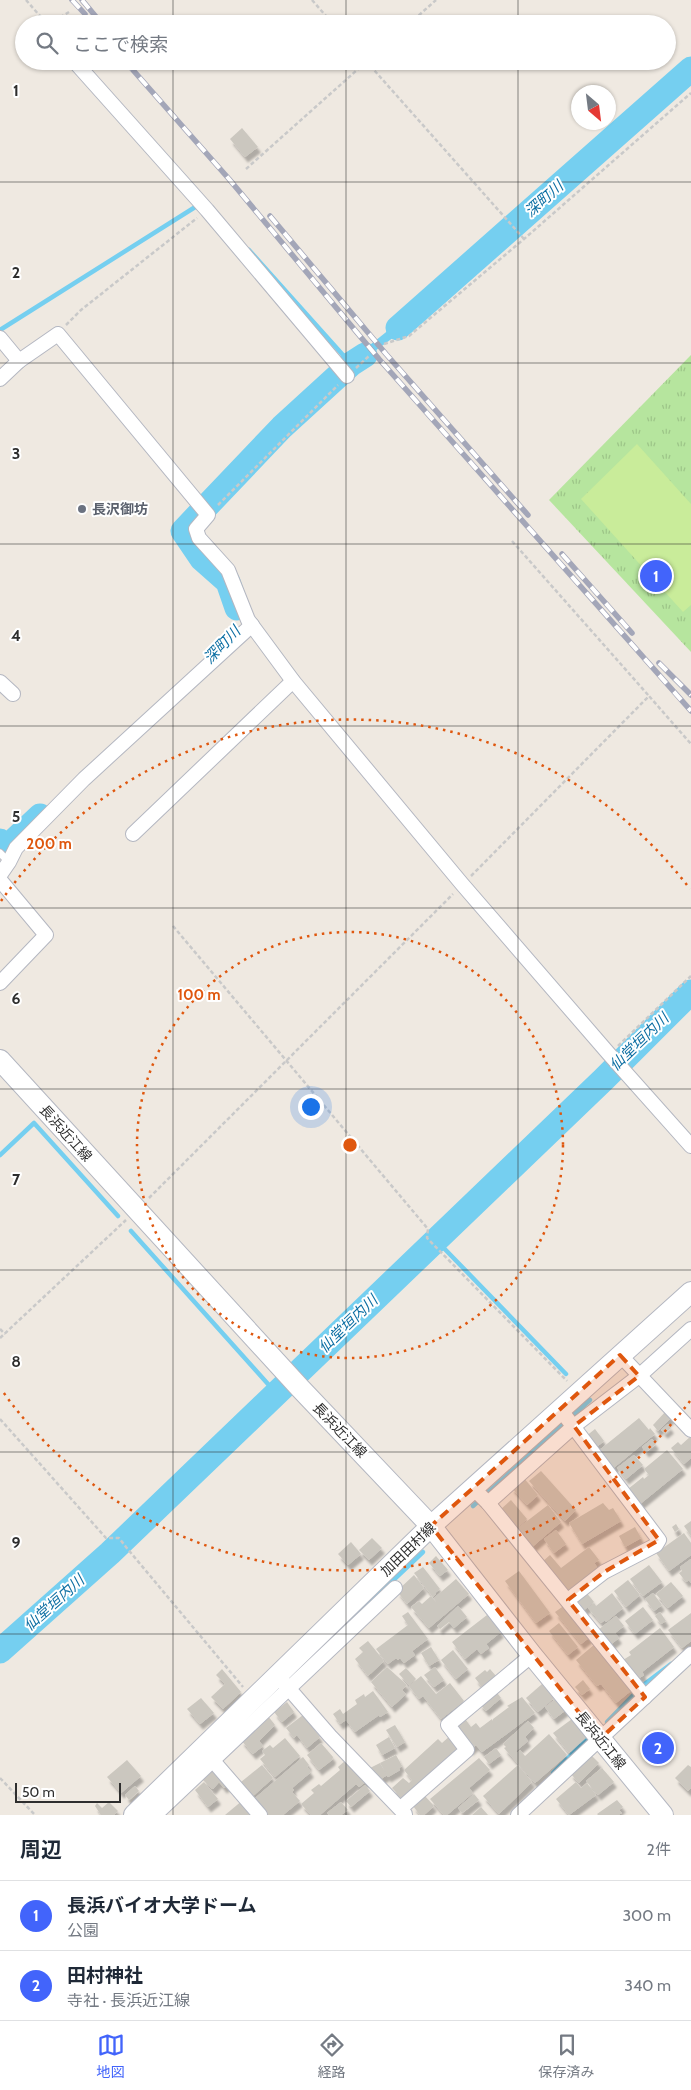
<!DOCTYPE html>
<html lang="ja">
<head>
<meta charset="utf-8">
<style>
	body { margin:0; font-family:Cabin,"Noto Sans JP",sans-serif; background:#f6f6f7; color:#1f2937 }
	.compass { position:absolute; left:571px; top:85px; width:45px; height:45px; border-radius:50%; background:#fff; box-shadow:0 1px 4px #0004; rotate:152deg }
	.scale { position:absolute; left:15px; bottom:12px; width:106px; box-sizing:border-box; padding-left:5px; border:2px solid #2e2e2e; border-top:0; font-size:14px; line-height:18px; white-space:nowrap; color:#2e2e2e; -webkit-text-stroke:4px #fff; paint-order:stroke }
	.you { position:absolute; left:310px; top:1106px; width:18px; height:18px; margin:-12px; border:4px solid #fff; border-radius:50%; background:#1a73e8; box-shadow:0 0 0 8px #1a73e833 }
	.badge { display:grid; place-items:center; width:32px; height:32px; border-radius:50%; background:#4264fb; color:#fff; font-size:16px; font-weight:700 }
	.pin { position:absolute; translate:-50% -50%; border:2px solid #fff; box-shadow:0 1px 5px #0006 }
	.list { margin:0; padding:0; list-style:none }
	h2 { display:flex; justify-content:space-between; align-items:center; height:65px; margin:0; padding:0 20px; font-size:21px }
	h2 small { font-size:16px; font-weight:400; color:#747a83 }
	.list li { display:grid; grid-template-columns:32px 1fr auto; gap:15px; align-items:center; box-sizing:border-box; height:70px; padding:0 20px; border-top:1px solid #e0e1e3 }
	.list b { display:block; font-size:19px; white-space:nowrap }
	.list p { margin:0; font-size:16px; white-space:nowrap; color:#747a83 }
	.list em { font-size:16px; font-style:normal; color:#747a83 }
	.icon { flex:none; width:28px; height:28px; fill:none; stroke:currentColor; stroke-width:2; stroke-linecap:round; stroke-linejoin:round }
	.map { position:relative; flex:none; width:691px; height:1815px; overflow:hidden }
	.search { position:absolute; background:#fff; box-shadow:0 1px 4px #0004; left:15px; right:15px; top:15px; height:55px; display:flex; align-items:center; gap:12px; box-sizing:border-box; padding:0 18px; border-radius:28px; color:#747a83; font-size:19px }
	.sheet { height:205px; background:#fff }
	nav { display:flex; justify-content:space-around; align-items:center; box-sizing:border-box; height:70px; border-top:1px solid #e0e1e3; background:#fff; font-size:14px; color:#747a83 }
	nav a { display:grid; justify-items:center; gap:2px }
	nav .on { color:#4264fb }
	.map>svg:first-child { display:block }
</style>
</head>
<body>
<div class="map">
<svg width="691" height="1815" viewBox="0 0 691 1815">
	<defs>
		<pattern id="grass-tufts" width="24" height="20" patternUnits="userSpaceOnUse" patternTransform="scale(1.25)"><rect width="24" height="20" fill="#b6e59e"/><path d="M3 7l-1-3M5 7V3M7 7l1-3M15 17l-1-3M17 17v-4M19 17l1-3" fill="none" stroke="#9dc588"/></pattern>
		<pattern id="water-ripples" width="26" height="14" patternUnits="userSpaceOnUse" patternTransform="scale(1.25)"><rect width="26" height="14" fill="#75cff0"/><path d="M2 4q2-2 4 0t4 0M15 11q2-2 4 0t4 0" fill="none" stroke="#66b2ce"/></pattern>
		<filter id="shadow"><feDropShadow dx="3" dy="5.5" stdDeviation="1" flood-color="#0004"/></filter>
	</defs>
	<rect width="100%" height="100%" fill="#efe9e1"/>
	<!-- grass -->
	<path fill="url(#grass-tufts)" d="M691,355V652L549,500Z"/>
	<!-- pitch -->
	<path fill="#c9ec9a" d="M637,444L691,504V605L683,612L581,499Z"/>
	<!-- water -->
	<path fill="url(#water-ripples)" d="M395,325L401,332L353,367L346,364Z"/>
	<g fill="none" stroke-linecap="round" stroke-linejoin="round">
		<!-- stream -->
		<g stroke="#75cff0" stroke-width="4.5">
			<path d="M249,250L351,364"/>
			<path d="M0,330L200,204"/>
			<path d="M0,1155L34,1123L118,1216"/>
			<path d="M131,1231L276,1393"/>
			<path d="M436,1240L566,1374"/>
			<path d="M473,1506L590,1400"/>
			<path d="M347,1624L423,1552"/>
			<path d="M607,1722L642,1686L671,1664"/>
			<path d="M553,1773L586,1740"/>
		</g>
		<!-- river -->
		<g stroke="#75cff0" stroke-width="25">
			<path d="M398,328L691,69"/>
			<path d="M237,608L228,582L202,559L183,531L282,427L351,364L365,355"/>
			<path d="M0,841L7,847L40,816"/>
			<path d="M0,1651L110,1553L604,1079L691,992"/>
		</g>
	</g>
	<!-- building -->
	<g fill="#cbc7bf" filter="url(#shadow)">
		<path d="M242,128L258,147L245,157L230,139Z"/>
		<path d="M666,1411L672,1417L658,1431L653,1425Z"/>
		<path d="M639,1418L649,1430L650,1428L655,1434L611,1470L597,1452Z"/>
		<path d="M668,1424L671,1428L665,1433L661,1430Z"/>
		<path d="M595,1429L604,1441L594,1449L585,1437Z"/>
		<path d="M691,1436V1458L684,1464L671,1448L678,1442L681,1445Z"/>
		<path d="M652,1439L656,1444L646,1452L642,1447Z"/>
		<path d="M667,1450L683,1469L640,1504L628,1489L643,1477L644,1479L649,1475L644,1469Z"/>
		<path d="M634,1455L643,1465L626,1479L617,1468Z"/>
		<path d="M541,1471L576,1510L565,1521L529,1481Z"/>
		<path d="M523,1477L538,1495L527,1505L511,1487Z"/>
		<path d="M511,1500L527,1519L516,1529L500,1510Z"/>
		<path d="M603,1503L609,1510L613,1508L621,1521L582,1544L569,1523Z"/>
		<path d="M548,1505L561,1522L531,1548L518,1535L521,1533L518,1528Z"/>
		<path d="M691,1521V1536L684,1526Z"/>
		<path d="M676,1524L679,1529L675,1532L672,1527Z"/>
		<path d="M635,1527L641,1538L625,1547L619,1536Z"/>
		<path d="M556,1530L566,1544L554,1553L544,1539Z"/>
		<path d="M684,1533L691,1543V1555L669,1571L656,1553Z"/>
		<path d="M372,1538L382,1548L369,1560L359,1550Z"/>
		<path d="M351,1542L361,1554L348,1565L338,1554Z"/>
		<path d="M589,1547L599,1560L594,1563L600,1571L569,1595L542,1562L550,1555L561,1568Z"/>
		<path d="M436,1556L448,1570L440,1576L429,1563Z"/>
		<path d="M691,1559V1583L689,1580L686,1582L679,1573L682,1571L680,1567Z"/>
		<path d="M649,1565L662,1582L643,1596L630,1579Z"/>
		<path d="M423,1567L440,1589L435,1593L436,1594L433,1597L414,1573Z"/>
		<path d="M519,1571L550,1613L536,1623L505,1581Z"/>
		<path d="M414,1575L424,1588L407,1604L397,1591Z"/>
		<path d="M456,1579L469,1594L429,1628L411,1607L419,1601L422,1604L431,1596L436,1602L434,1598Z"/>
		<path d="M628,1580L640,1595L626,1607L614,1591Z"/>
		<path d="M671,1582L683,1596L668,1608L656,1594Z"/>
		<path d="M586,1592L594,1602L584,1610L577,1600Z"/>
		<path d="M612,1593L623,1608L606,1622L605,1620L601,1623L588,1608L594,1603L596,1606Z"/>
		<path d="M653,1593L662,1605L654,1611L645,1599Z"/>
		<path d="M565,1605L590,1637L581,1644L555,1612Z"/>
		<path d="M458,1606L467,1617L454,1628L449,1622L440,1629L437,1626Z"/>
		<path d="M643,1607L653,1620L635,1634L625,1621Z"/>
		<path d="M408,1612L428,1639L412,1651L415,1655L404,1663L400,1658L398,1660L396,1658L388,1664L376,1649L408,1625L402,1616Z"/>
		<path d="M660,1612L666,1621L661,1624L655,1616Z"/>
		<path d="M691,1613V1641L682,1648L668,1630Z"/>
		<path d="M487,1615L501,1632L486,1644L489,1648L481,1654L477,1649L465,1659L452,1642Z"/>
		<path d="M616,1616L624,1626L615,1633L619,1638L610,1645L598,1630Z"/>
		<path d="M559,1623L578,1647L568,1655L549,1631Z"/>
		<path d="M660,1628L674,1647L642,1672L644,1675L638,1679L623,1660L631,1655L629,1652Z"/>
		<path d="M368,1641L384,1661L368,1676L355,1659L363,1652L359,1648Z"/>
		<path d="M595,1644L632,1690L616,1703L601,1684L597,1686L576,1660Z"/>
		<path d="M431,1647L439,1660L429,1666L421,1653Z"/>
		<path d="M453,1650L468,1669L456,1679L441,1660Z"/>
		<path d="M387,1667L407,1685L402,1690L406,1694L392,1707L371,1682Z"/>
		<path d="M435,1667L444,1680L434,1687L424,1675Z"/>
		<path d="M406,1668L416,1679L409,1685L399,1674Z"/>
		<path d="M222,1669L241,1692L223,1709L211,1697L225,1684L216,1675Z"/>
		<path d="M490,1669L496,1676L482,1687L475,1678L485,1670L487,1672Z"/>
		<path d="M421,1676L436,1694L450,1683L464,1701L441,1719L423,1696L419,1699L409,1686Z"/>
		<path d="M583,1680L590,1689L582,1695L575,1687Z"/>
		<path d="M542,1684L554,1698L538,1712L526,1698Z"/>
		<path d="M494,1689L501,1698L486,1711L479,1703Z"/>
		<path d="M373,1691L388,1712L380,1717L379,1715L355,1732L346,1720L340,1724L333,1714L340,1709L343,1714L357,1704L355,1700L364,1694L365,1697Z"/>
		<path d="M522,1697L535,1713L482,1752L476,1745L470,1750L451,1725L463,1716L471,1727L476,1723L480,1728L492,1719L493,1721V1719L509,1707L507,1706Z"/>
		<path d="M201,1698L214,1713L200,1724L187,1709Z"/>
		<path d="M557,1698L566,1710L554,1719L545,1707Z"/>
		<path d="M287,1702L294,1712L282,1722L274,1712Z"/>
		<path d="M303,1715L320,1737L307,1748L297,1735L294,1738L286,1728Z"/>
		<path d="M268,1716L275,1725L259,1741L263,1746L253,1754L241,1740Z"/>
		<path d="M572,1719L587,1737L569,1753L553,1733Z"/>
		<path d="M528,1721L534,1728L525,1737L528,1741L516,1751L517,1753L520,1750L525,1756L549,1734L567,1755L535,1783L504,1748L506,1747L503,1744Z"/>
		<path d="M395,1725L405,1742L397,1747L386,1730Z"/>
		<path d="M451,1735L464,1749L405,1802L392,1788L403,1778L409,1783L412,1780L404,1770L438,1739L442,1743Z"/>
		<path d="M389,1737L395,1748L382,1755L376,1745Z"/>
		<path d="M285,1738L300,1756L275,1777L260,1759L265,1755L262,1751L270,1745L273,1748Z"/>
		<path d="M321,1743L333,1757L332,1760L319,1770L307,1755Z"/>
		<path d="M496,1748L501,1755L489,1764L484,1757Z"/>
		<path d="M590,1754L599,1763L579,1783L570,1773Z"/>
		<path d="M396,1755L402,1766L399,1768L400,1770L388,1777L380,1763Z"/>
		<path d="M303,1757L309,1765L307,1767L311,1772L292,1788L294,1790L292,1792L300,1801L283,1815H268L254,1799Z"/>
		<path d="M479,1758L490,1770L469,1788L473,1793L447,1815H444L430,1799Z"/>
		<path d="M127,1760L141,1776L121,1793L107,1777Z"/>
		<path d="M346,1760L368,1780L359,1787L356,1784L320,1815H311L301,1804L314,1793L311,1790L319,1784L321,1786L340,1770L338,1767Z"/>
		<path d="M380,1763L387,1775L378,1781L370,1768Z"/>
		<path d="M262,1765L273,1778L253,1796L241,1782Z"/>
		<path d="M518,1765L532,1782L499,1814L483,1796Z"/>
		<path d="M688,1765L691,1767V1788L688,1791L675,1778Z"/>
		<path d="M215,1767L229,1784L224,1788L219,1782L213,1789L211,1788L202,1779Z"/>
		<path d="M602,1768L614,1782L598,1795L586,1781Z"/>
		<path d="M204,1782L218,1799L208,1807L195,1790Z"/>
		<path d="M576,1782L581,1788L587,1783L596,1795L569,1815L556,1799Z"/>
		<path d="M365,1785L370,1791L351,1807L346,1801Z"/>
		<path d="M135,1786L139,1791L129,1800L125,1795Z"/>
		<path d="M474,1794L479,1800L462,1813L458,1808Z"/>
		<path d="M425,1796L434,1806L424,1815H420L413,1806Z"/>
		<path d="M243,1800L257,1815H225Z"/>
		<path d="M617,1800L623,1807L619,1810L622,1813L618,1815H598L597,1814Z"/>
		<path d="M109,1802L118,1811L114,1815H101L95,1806L97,1803L102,1808Z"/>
		<path d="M341,1802L348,1810L341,1815H329L327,1813Z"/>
		<path d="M481,1807L488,1815H472Z"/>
	</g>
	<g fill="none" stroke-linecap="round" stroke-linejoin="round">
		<defs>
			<path id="service" d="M0,853L9,862"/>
			<g id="minor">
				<path d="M74,61L207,210L347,376"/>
				<path d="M0,338L19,361"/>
				<path d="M0,379L19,361L58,334L208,515L196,529L199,538L228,570L248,620L293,681L462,884L609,1054L691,1146"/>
				<path d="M0,682L13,694"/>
				<path d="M133,834L293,681"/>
				<path d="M0,875L9,862L16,848L84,779L252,625"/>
				<path d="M0,880L46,935L0,983"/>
				<path d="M620,1355L691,1430"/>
				<path d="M560,1409L659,1540L656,1545L604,1572L568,1600"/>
				<path d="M473,1488L488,1503L645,1697"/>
				<path d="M488,1503L574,1426L639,1376L691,1329"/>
				<path d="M284,1683L330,1736L405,1814"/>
				<path d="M208,1755L260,1815"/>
				<path d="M401,1808L467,1750L448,1725L532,1655"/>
				<path d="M155,1815L395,1588"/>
				<path d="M518,1815L691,1654"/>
			</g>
			<g id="secondary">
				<path d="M0,1060L300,1388L431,1526L532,1655L663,1815"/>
				<path d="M134,1815L431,1526L691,1292"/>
			</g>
		</defs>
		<!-- service casing -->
		<use href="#service" stroke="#b4b7c1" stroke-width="9"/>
		<!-- minor casing -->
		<use href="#minor" stroke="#b4b7c1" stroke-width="16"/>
		<!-- secondary casing -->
		<use href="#secondary" stroke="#b4b7c1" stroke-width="22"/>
		<!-- path -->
		<g stroke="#c9c9c9" stroke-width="2.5" stroke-dasharray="4 2.5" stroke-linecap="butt">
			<path d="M26,0L47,24"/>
			<path d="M312,0L333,24"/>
			<path d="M49,24L69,12"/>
			<path d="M409,24L436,0"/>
			<path d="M366,61L524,239"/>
			<path d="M246,169L366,62"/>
			<path d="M66,325L81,310L197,218"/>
			<path d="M384,344L409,336L524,239L691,93"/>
			<path d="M356,368L369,356"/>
			<path d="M218,505L338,385"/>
			<path d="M512,541L649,696"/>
			<path d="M471,876L649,696L691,744"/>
			<path d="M173,926L428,1229L427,1238L567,1381"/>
			<path d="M618,1046L691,976"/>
			<path d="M149,1198L453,894"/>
			<path d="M0,1329L5,1334"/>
			<path d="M0,1338L126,1220"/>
			<path d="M0,1419L106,1538H119L126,1547L243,1687"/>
			<path d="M0,1778L35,1815"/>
		</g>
		<!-- service -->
		<use href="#service" stroke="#fff" stroke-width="7"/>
		<!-- minor -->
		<use href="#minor" stroke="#fff" stroke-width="14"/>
		<!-- secondary -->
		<use href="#secondary" stroke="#fff" stroke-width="20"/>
		<defs>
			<g id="rail">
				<path d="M72,0L85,14"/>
				<path d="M82,0L102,24"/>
				<path d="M125,61L229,179L379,359L691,711"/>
				<path d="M270,216L386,354L528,515"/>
				<path d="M562,554L632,633"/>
				<path d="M659,663L691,695"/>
			</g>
		</defs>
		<!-- rail casing -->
		<use href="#rail" stroke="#a3a6b8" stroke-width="5.5"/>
		<!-- rail -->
		<use href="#rail" stroke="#fff" stroke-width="4" stroke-dasharray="11" stroke-linecap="butt"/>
	</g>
	<!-- marked area -->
	<path fill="#df570e" fill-opacity="0.2" stroke="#df570e" stroke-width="4" stroke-dasharray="10 6" stroke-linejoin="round" d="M620,1355L639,1376L574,1426L659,1540L604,1572L568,1600L645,1697L600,1739L431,1526Z"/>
	<!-- grid -->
	<path fill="none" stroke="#2e2e2e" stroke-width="1" stroke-opacity="0.55" d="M173,0V24M346,0V24M518,0V24M173,61V1815M346,61V1815M518,61V1815M0,182H691M0,363H691M0,544H691M0,726H691M0,908H691M0,1089H691M0,1270H691M0,1452H691M0,1634H691"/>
	<!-- distance rings -->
	<g fill="none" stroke="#df570e" stroke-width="2.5" stroke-dasharray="2.5 5">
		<circle cx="350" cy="1145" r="213"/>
		<path d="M690 1401A426 426 0 0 1 1 1389M1 901A426 426 0 0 1 690 889"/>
	</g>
	<!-- markers -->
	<circle fill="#6b7280" stroke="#fff" stroke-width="2" cx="82" cy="509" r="5"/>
	<g text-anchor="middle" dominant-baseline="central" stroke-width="4" stroke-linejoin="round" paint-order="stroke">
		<!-- worship labels -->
		<g font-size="14" font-weight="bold" fill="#5b616d" stroke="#fff" text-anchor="start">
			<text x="92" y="509">長沢御坊</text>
		</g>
		<!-- street labels -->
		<g font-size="14" fill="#2e2e2e" stroke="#fff">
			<text transform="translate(66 1133) rotate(48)">長浜近江線</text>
			<text transform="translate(340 1430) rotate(46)">長浜近江線</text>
			<text transform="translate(408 1549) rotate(-44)">加田田村線</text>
			<text transform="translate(601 1740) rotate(51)">長浜近江線</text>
		</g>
		<!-- water labels -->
		<g font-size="15" font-style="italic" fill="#0d6fa3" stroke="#fff">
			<text transform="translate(544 199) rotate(-42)">深町川</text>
			<text transform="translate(222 645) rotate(-46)">深町川</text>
			<text transform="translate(639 1042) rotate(-44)">仙堂垣内川</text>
			<text transform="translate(348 1324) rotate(-44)">仙堂垣内川</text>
			<text transform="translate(54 1603) rotate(-42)">仙堂垣内川</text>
		</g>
	</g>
	<g font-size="16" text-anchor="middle" font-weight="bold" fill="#2e2e2e" stroke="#fff" stroke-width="4" stroke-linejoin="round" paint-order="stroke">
		<text x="16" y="96">1</text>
		<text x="16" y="278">2</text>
		<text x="16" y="459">3</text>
		<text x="16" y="641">4</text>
		<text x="16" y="822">5</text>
		<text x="16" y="1004">6</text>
		<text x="16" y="1185">7</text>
		<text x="16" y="1367">8</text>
		<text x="16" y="1548">9</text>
	</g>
	<circle cx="350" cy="1145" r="8" fill="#df570e" stroke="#fff" stroke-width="2.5"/>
	<g font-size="15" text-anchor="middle" font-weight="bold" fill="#df570e" stroke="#fff" stroke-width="4" stroke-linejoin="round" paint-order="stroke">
		<text x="49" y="849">200 m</text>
		<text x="199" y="1000">100 m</text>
	</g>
</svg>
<svg class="compass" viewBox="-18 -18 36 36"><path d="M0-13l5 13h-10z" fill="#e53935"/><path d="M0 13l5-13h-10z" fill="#747a83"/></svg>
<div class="scale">50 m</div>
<div class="you"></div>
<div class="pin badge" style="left:656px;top:576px">1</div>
<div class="pin badge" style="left:658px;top:1748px">2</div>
<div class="search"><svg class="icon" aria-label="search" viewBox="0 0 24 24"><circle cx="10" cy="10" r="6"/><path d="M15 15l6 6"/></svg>ここで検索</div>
</div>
<section class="sheet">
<h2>周辺<small>2件</small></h2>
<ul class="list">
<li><span class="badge">1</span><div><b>長浜バイオ大学ドーム</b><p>公園</p></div><em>300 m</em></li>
<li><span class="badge">2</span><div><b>田村神社</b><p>寺社 · 長浜近江線</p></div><em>340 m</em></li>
</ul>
</section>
<nav>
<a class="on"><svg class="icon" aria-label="map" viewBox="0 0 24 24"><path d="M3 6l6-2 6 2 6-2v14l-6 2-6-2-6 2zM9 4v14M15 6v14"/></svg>地図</a>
<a><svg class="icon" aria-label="directions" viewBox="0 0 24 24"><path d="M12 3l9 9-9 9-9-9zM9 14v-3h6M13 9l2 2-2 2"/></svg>経路</a>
<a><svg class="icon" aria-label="saved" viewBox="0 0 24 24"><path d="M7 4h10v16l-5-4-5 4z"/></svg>保存済み</a>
</nav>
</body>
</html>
